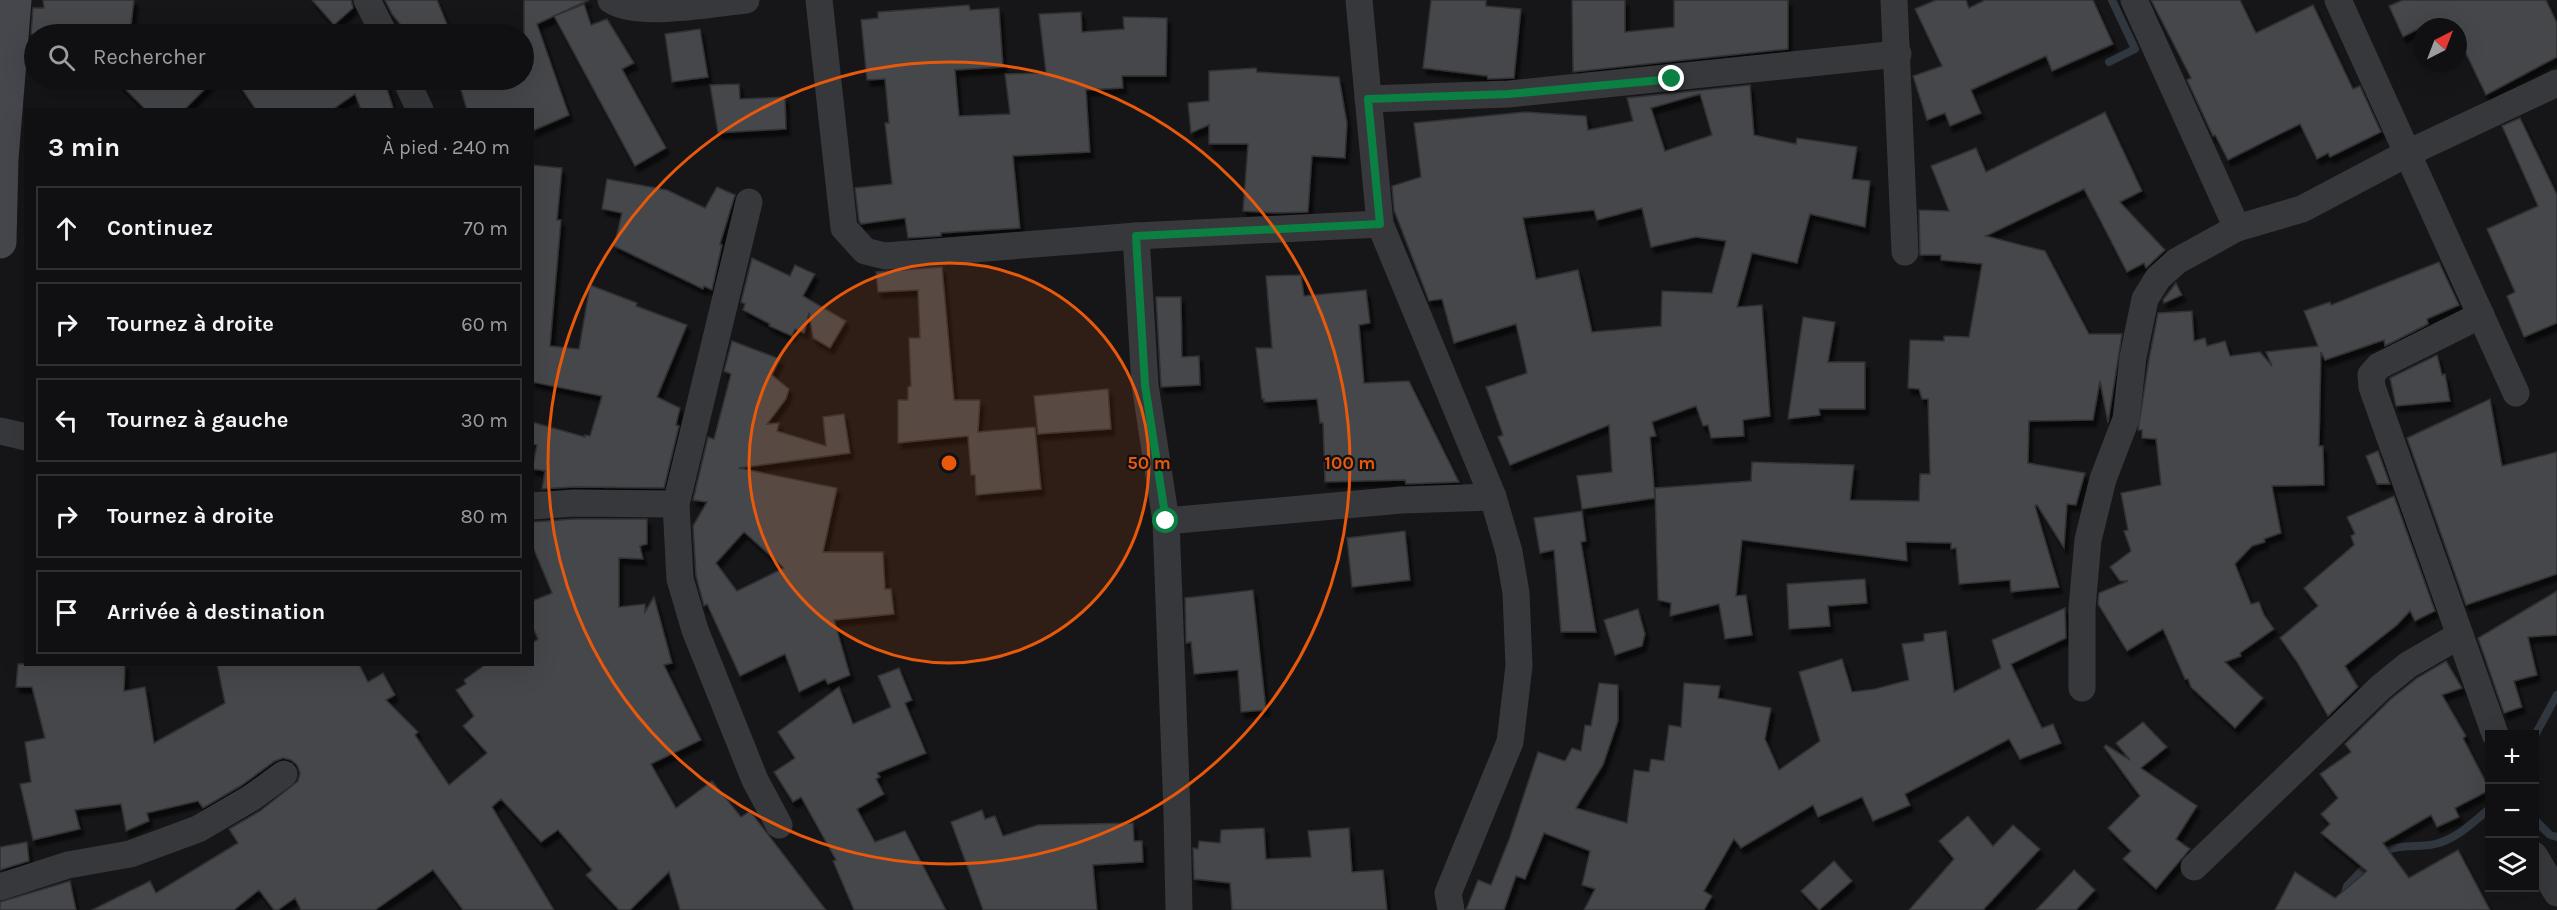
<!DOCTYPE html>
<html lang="fr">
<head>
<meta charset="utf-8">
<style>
	body { margin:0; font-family:Karla,sans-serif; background:#19191b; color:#f1f3f6 }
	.controls { position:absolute; right:18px; bottom:18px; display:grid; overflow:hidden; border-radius:0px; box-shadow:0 6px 24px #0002 }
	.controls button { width:54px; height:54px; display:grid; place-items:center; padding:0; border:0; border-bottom:2px solid #303032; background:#101012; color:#f1f3f6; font:30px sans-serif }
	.compass { position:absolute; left:2413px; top:18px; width:54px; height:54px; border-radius:50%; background:#101012; box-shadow:0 6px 24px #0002; rotate:42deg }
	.stop { position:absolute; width:18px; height:18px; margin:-14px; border:4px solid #0b8043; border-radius:50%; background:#fff }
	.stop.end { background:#0b8043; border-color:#fff; box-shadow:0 2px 6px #0008 }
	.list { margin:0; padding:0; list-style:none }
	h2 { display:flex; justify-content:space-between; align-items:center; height:78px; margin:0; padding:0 24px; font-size:26px }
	h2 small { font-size:20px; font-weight:400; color:#9c9d9f }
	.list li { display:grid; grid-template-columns:39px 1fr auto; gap:18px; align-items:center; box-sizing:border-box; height:84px; margin:0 12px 12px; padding:0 12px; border:2px solid #303032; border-radius:0px }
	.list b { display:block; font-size:22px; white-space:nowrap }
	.list em { font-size:20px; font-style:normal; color:#9c9d9f }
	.icon { flex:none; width:33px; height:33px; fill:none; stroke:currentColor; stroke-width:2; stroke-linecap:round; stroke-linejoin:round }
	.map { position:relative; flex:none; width:2557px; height:910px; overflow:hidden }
	.search { position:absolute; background:#101012; box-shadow:0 6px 24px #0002; left:24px; top:24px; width:510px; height:66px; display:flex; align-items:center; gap:15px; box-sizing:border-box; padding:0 21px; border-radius:33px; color:#9c9d9f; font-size:22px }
	.panel { position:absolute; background:#101012; box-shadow:0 6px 24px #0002; left:24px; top:108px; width:510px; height:558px; border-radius:0px }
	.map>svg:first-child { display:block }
</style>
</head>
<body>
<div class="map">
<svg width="2557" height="910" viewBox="0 0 2557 910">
	<defs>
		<filter id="shadow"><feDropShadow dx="3.5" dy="6" stdDeviation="1.5" flood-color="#0009"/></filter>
	</defs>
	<rect width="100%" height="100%" fill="#161618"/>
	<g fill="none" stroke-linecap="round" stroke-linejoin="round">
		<!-- stream -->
		<g stroke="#30373f" stroke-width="8">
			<path d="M2109,62L2135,49L2112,0"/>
			<path d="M2534,737L2557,695"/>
			<path d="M2534,819L2550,835L2557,837"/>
			<path d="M2380,854C2395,844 2413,847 2430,845C2453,842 2473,823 2490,808"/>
			<path d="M2340,910L2347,886L2370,862"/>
		</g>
	</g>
	<!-- building -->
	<g fill="#45464b" stroke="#303033" stroke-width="1.5" fill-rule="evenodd" filter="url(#shadow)">
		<path d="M43,0H134L130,34H31L33,8H44Z"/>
		<path d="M312,0H351L353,8L334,25Z"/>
		<path d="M385,0H437L451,34H408L392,14Z"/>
		<path d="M524,0H589L537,24L569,115L532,131V110H467L458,80H524Z"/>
		<path d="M1431,0H1486V6L1521,9L1514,78L1488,79L1487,76L1423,68Z"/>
		<path d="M1572,0H1625V32L1674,27V0H1788V49L1573,72Z"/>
		<path d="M1936,0H1966L1969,8L1985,0H2093L2113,44L2052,71L2046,56L1971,90L1981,113L1950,126L1945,113L1927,120L1913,76L1942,66L1915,9Z"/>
		<path d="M2151,0H2240L2256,33L2313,5L2353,89L2360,86L2381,132L2330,157L2328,153L2317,159L2300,124L2228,160L2215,135L2213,136L2187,80L2191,78Z"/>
		<path d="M2403,0H2546L2557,23V57L2486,95L2458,37V27H2422L2403,37L2389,6Z"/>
		<path d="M584,4L591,25L607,19L634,63L622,69L666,148L635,166L554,16Z"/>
		<path d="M969,5L970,10L999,8L1003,67L955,70L959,116L1010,114L1005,74L1046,73L1039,14L1081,12L1082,32L1124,29L1123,17L1167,18L1166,76H1122L1123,88L1086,90L1090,152L1013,156L1020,228L941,233V236L908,238L905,218L861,224L859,221L855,188L892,184L885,123H889L885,79L867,80L861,20L878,18V12Z"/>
		<path d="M700,29L708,77L672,82L665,34Z"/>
		<path d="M1256,68L1257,72L1339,77L1347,123L1345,158L1312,156L1308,212L1276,213L1243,211L1248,144H1209V125L1191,133L1188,103L1209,101V71Z"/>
		<path d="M116,80H214L184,110H146Z"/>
		<path d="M236,80H384L394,110H361L355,94L332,110H256Z"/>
		<path d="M739,84L740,99L785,97L786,129L718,133L710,85Z"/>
		<path d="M1750,85L1754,135L1796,144L1797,138L1857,147L1852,179L1870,181L1865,227L1810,214L1797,263L1752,253L1737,307L1762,305L1770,416L1743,420L1744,436L1711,438L1708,425L1703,426L1696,406L1652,422L1656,436L1650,437L1655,498L1582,509L1577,476L1612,472L1609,425L1510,465L1498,437L1503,435L1486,387L1527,373L1516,324L1454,343L1442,299L1429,301L1394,210L1392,186L1421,177L1414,123L1525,112L1586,116L1588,130L1633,121L1627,98ZM1700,94L1712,135L1665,151L1651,108ZM1642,208L1651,247L1696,237L1726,241L1712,293L1662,291L1661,326L1592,332L1578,270L1536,279L1523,218L1594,210L1597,220Z"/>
		<path d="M2105,112L2142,191L2120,202L2165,250L2146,268L2144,263L2127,272L2084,189L1986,236L2045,251L2089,334H2122L2108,423L2100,381L2093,420L2029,421L2028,463L2085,473L2076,505L2067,504L2064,548L2037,505L2035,506L2059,587L2011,592L2010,580L1959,584L1956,548L1951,549V543L1906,542L1907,561L1742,540L1736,596L1746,595L1752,635L1725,639L1719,604L1670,616L1671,603L1658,600L1655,488L1751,481L1752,462L1854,465L1850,500L1919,501L1920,474H1930L1928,399H1922L1919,389L1908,388L1910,340L1944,341V336L1969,337L1982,264L1941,260V255H1920L1919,210L1949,211L1931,166L1976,148L1986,172Z"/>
		<path d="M2520,118L2557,195V323L2524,337L2507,296L2515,292L2487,229L2538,206L2502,126Z"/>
		<path d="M532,165L562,168L557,220H561L550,346L579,349L590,285L637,303L636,306L687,325L657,397L680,408L676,425L679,426L664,488L574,487L542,489L545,471L532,469L537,445L532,444V422L585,437V435L590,436L602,396L532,382Z"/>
		<path d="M607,179L667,190L705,208L717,187L735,195L720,244L722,245L712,290L704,286L703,289L614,246L622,213L602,209Z"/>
		<path d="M752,258L790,276L795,265L815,274L803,296L846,321L830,348L813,338L809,313L804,333L795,329L792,336L769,326L770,324L743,310L745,304L741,302Z"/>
		<path d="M2439,262L2459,305L2427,319L2428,324L2385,346L2384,340L2325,360L2321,352L2319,446H2323L2324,485L2272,486L2281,533L2264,539L2265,542L2252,546L2235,564L2251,604L2259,602L2264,615L2274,629L2240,653L2241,656L2225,662L2263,698L2235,728L2191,687L2188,679H2185L2163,629L2127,651L2098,604L2099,593L2128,581H2120L2110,567L2131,551L2124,531L2128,530L2121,493L2161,485L2156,439L2142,438V430H2138L2149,359L2158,313L2192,311L2194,341L2205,338L2207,346L2225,341L2230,356L2260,352L2272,366L2266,352L2318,346L2304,311L2330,302L2331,305Z"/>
		<path d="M942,267L954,400H980L978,432L1035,427L1041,489L976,495L975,475H971L968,436L898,443V400H908V387L911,386L909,338H920L918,290L878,292L876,272Z"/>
		<path d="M1301,275L1304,296L1366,290L1370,323L1359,325L1364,383L1409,381L1459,482L1406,484L1405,480L1325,482L1323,423H1320L1317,399L1264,402V399H1262L1256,348H1272L1266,276Z"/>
		<path d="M2176,283L2182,295L2164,303L2163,300Z"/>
		<path d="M1156,297H1181L1182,357L1199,356L1200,385L1161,387Z"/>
		<path d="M1803,317L1835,322L1828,362H1865V409H1819L1820,415L1788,419Z"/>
		<path d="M732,341L780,359L772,375L789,389L786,399L767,424L779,423L777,431L826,446L823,417L844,414L850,453L739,468L837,488L823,552H883L885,589H891L894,614L834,620L850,675L828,684L825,679L799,692L785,654L740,676L707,604L704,606L696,576L693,526L707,502L693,500L708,437L714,439L731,374L724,371ZM744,532L784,568L737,591L716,563Z"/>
		<path d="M2437,355L2442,375L2445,374L2450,401L2396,406L2390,378Z"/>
		<path d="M1108,389L1111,429L1038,434L1034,396Z"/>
		<path d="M2490,399L2502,466L2557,452V574L2466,605L2407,438Z"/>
		<path d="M2378,451L2390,484H2377L2366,456Z"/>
		<path d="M2394,496L2435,611L2415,621L2410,611L2397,625L2345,666L2358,687L2328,716L2297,662L2280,638L2318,606L2304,588L2354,545L2351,536L2355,534L2347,517Z"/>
		<path d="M1582,511L1586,541L1581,542L1596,632H1561L1554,550L1540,553L1534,518Z"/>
		<path d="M574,519H647V544L640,546L643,559L619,558V607L645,604V612L654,597L672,663L664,665L701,740L651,764L676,808L712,781L741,817L750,811L826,910H680L669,872L630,910H619L586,875L592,870L558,830L541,842L501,799L492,807L554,910H463L433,870L375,910H301L295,898L278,910H274L259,890L234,910H92L150,881L156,893L238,843L229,829L260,811L298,781L300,773L297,765L291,760L283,758L275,761L242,785L203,808L198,801L147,813L149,821L126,831L121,804L75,810L80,829L33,840L20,784L31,782L25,742L45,738L32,687H16L18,664H125L124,691L145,687L154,743L225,703L217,664H359L368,682L383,673L395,695L386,700L418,732L415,735L449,785L487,753L463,726L474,716L456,690L466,684L464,680L486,664H532V643L538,639L532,626V601L552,593L532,545V522Z"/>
		<path d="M1405,531L1410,580L1352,587L1347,538Z"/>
		<path d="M1865,579L1867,603L1828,606L1830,626L1789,629L1787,584Z"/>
		<path d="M1253,590L1266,710L1241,712L1238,670L1194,674L1191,642L1186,643L1185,598Z"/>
		<path d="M2557,591V635L2528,637L2537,675L2514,681L2522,707L2504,713L2478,638Z"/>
		<path d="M2065,608L2066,638L2011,664L2042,728L2053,724L2061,743L2020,759L2009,739L1905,794L1910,805L1873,821L1862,797L1818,817L1813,805L1741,848L1734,839L1704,891L1712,896L1704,910H1584L1595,889L1582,885L1590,851L1544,833L1525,879L1516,876L1504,910H1466L1478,880L1491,885L1510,837L1538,752L1565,761L1572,748L1581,751L1585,725L1591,726L1599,683L1618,685V721L1603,765L1576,808L1627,823L1634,770L1649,772L1651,759L1664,761L1669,725L1681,727L1684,683L1720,686L1718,698L1771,708L1765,739L1779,770L1820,741L1799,672L1842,659L1852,692L1875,689L1909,680L1902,644L1924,641V634L1946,631L1954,692L2001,668L1992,640Z"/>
		<path d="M1638,609L1645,634L1642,646L1615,655L1604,620Z"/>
		<path d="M2446,661L2462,688L2442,695L2466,736L2463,738L2490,790L2455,808L2459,817L2437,827L2431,815L2383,843L2409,878L2458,850L2490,910H2275L2295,872L2335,898L2367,871L2321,833L2330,824L2321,814L2338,798L2320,774L2351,752L2345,744L2391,699L2417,678Z"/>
		<path d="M899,668L912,700L905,703L926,753L877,773L880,777L876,779L884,794L857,809L875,842L905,831L946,910H854L833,861L836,860L801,797L793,802L774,772L795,758L778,732L839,687L853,724L891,707L878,676Z"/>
		<path d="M2143,722L2167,747L2141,768L2197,806L2176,839L2190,849L2156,889L2123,859L2131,851L2108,828L2140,796L2104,747L2106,745L2130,760L2116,743Z"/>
		<path d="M982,810L985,819L995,816L1003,836L1038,825L1133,823L1134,841H1142L1143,862L1093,865L1097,910H983L951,822Z"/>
		<path d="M1968,816L1993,846L2013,825L2040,849L1983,910H1909L1954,859L1939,841Z"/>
		<path d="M1264,828L1266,859L1311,857L1308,831L1349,828L1352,872L1383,870L1387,910H1232L1230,883L1194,879L1193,848L1198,849L1199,841L1220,843L1221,830Z"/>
		<path d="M27,842L29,861L0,870V847Z"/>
		<path d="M1834,861L1852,881L1819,910L1801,891Z"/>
		<path d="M2074,870L2095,890L2076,910H2036Z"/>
		<path d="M70,881L76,910H0V902Z"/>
	</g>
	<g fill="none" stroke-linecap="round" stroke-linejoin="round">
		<!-- street -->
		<g stroke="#37383c" stroke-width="27">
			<path d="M367,0L384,34"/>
			<path d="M611,0C638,18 713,3 746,0"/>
			<path d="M819,0L844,228L865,251L885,256L1136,236L1380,224"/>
			<path d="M1359,0L1380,224L1493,497L1509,552L1516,593L1519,666L1510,742L1448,893L1451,910"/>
			<path d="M1894,0L1905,252"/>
			<path d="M2134,0L2237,228L2302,209L2408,153L2557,83"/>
			<path d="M2338,0L2516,393"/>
			<path d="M406,80L420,110"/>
			<path d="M1368,99L1509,94L1898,54"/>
			<path d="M749,202L676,504L680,579L695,630L755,780L779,825"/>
			<path d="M1136,236L1145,385L1166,521L1177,813L1179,910"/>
			<path d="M2481,315L2379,366L2371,375L2372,387L2495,734"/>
			<path d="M0,431L26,437"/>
			<path d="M532,506L574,503L676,504"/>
			<path d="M1166,521L1401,500L1493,497"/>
			<path d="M2082,688V608L2088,540L2103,479L2126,419L2133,357L2145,299L2158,278L2177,261L2237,228"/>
			<path d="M2534,855L2557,893"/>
			<path d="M2194,867L2381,687L2408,665L2460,635"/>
			<path d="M0,887L68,865L130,854L198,829L251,798L284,774"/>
		</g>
		<!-- secondary -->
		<path stroke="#45474c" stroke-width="33" d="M0,242L2,159L15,0"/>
	</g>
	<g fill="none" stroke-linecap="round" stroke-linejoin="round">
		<!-- route -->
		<path stroke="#0b8043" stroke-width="8" d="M1166,521L1145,385L1136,236L1380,224L1368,99L1509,94L1672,79"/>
	</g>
	<!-- distance rings -->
	<circle cx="949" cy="463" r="200" fill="#e8590c" fill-opacity=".12"/>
	<g fill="none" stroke="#e8590c" stroke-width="3">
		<circle cx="949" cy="463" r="200"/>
		<circle cx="949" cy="463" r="401"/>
	</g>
	<circle cx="949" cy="463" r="9" fill="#e8590c" stroke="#111113" stroke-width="3"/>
	<g font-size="18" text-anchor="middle" font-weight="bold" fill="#e8590c" stroke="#111113" stroke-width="4.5" stroke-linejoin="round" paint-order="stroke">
		<text x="1149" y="469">50 m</text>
		<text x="1350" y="469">100 m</text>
	</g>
</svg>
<div class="controls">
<button>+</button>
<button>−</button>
<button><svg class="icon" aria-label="layers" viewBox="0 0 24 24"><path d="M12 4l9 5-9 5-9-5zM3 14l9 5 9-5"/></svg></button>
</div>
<svg class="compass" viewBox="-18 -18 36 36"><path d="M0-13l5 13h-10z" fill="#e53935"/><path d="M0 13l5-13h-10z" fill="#9c9d9f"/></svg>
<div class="stop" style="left:1166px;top:521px"></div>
<div class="stop end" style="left:1672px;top:79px"></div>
<div class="search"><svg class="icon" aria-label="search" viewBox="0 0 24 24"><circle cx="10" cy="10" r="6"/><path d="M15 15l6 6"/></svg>Rechercher</div>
<section class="panel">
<h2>3 min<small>À pied · 240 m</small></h2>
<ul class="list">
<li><svg class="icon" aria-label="ahead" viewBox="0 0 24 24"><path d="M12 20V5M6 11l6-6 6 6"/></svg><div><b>Continuez</b></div><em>70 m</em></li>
<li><svg class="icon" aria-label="right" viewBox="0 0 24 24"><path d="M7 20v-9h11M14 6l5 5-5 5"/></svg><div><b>Tournez à droite</b></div><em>60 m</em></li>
<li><svg class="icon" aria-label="left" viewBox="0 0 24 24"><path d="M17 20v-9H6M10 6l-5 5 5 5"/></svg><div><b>Tournez à gauche</b></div><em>30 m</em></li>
<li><svg class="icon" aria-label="right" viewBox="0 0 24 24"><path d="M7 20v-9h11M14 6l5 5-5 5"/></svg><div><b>Tournez à droite</b></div><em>80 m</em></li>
<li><svg class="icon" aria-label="arrive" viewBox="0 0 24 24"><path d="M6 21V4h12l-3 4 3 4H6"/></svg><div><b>Arrivée à destination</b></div></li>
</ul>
</section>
</div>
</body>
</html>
